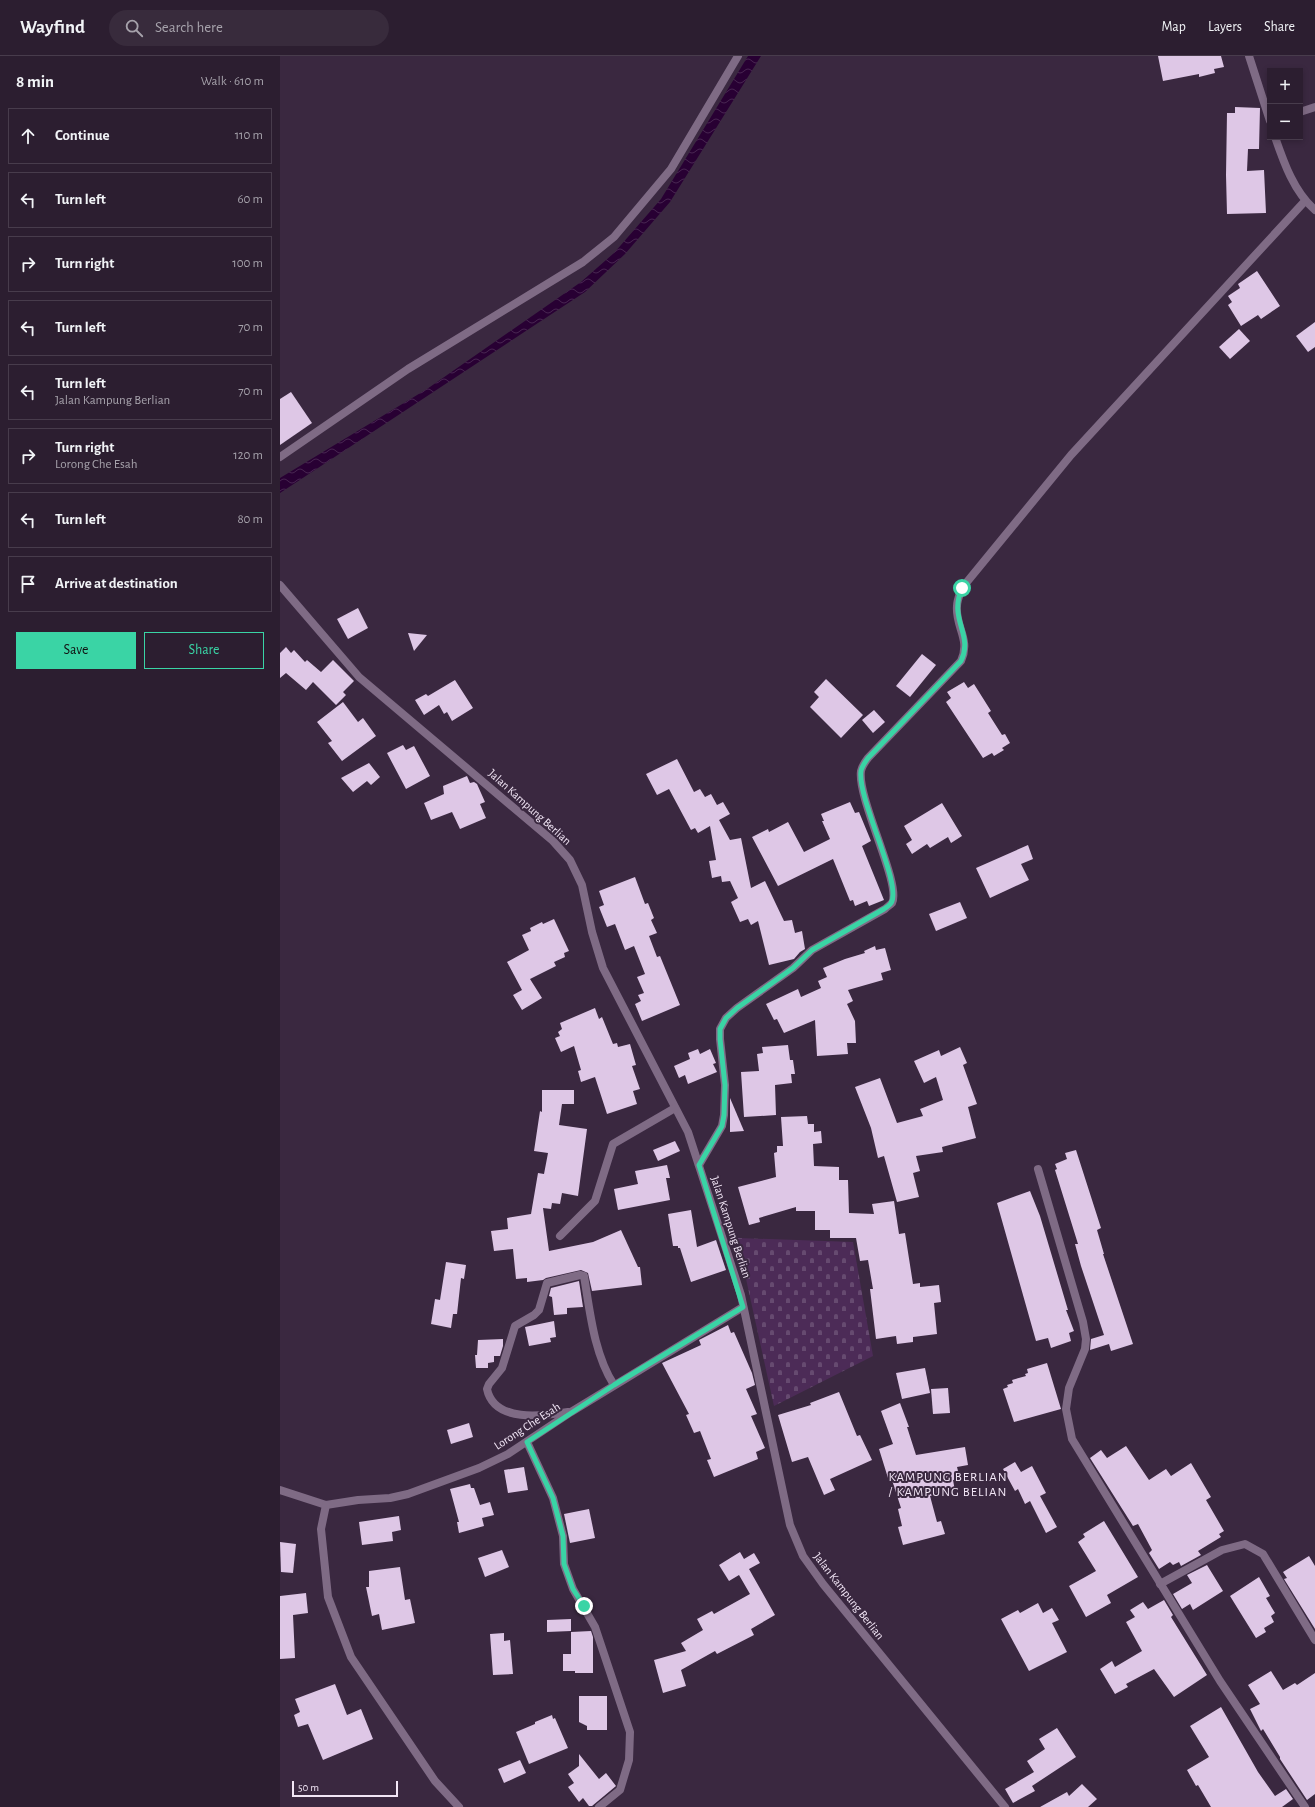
<!DOCTYPE html>
<html lang="en">
<head>
<meta charset="utf-8">
<style>
	body { margin:0; font-family:"Alegreya Sans",sans-serif; background:#382b3c; color:#f1f3f6 }
	.controls { position:absolute; right:12px; top:12px; display:grid; overflow:hidden; border-radius:0px; box-shadow:0 2px 6px #0003 }
	.controls button { width:36px; height:36px; display:grid; place-items:center; padding:0; border:0; border-bottom:1px solid #483c4c; background:#2c1e30; color:#f1f3f6; font:20px sans-serif }
	.scale { position:absolute; left:12px; bottom:10px; width:106px; box-sizing:border-box; padding-left:4px; border:2px solid #f2e6f6; border-top:0; font-size:11px; line-height:14px; white-space:nowrap; color:#f2e6f6; -webkit-text-stroke:3px #3a2840; paint-order:stroke }
	.stop { position:absolute; width:12px; height:12px; margin:-9px; border:3px solid #3ad4a5; border-radius:50%; background:#fff }
	.stop.end { background:#3ad4a5; border-color:#fff; box-shadow:0 1px 4px #0008 }
	.list { margin:0; padding:0; list-style:none }
	h2 { display:flex; justify-content:space-between; align-items:center; height:52px; margin:0; padding:0 16px; font-size:17px }
	h2 small { font-size:13px; font-weight:400; color:#a6a2ab }
	.list li { display:grid; grid-template-columns:26px 1fr auto; gap:12px; align-items:center; box-sizing:border-box; height:56px; margin:0 8px 8px; padding:0 8px; border:1px solid #483c4c; border-radius:0px }
	.list b { display:block; font-size:15px; white-space:nowrap }
	.list p { margin:0; font-size:13px; white-space:nowrap; color:#a6a2ab }
	.list em { font-size:13px; font-style:normal; color:#a6a2ab }
	.actions { display:flex; gap:8px; padding:12px 16px }
	.actions a { flex:1; padding:9px 0; border:1px solid #3ad4a5; border-radius:0px; text-align:center; font-size:14px; color:#3ad4a5 }
	.actions .main { background:#3ad4a5; color:#111 }
	.icon { flex:none; width:22px; height:22px; fill:none; stroke:currentColor; stroke-width:2; stroke-linecap:round; stroke-linejoin:round }
	.map { position:relative; flex:none; width:1035px; height:1751px; overflow:hidden }
	header { display:flex; align-items:center; gap:24px; box-sizing:border-box; height:56px; padding:0 20px; background:#2c1e30; border-bottom:1px solid #483c4c }
	header strong { font-size:19px }
	nav { display:flex; gap:22px; margin-inline-start:auto; font-size:14px }
	.search { width:280px; height:36px; background:#382b3c; display:flex; align-items:center; gap:10px; box-sizing:border-box; padding:0 14px; border-radius:22px; color:#a6a2ab; font-size:15px }
	main { display:flex }
	aside { flex:1; background:#2c1e30 }
	.map>svg:first-child { display:block }
</style>
</head>
<body>
<header>
<strong>Wayfind</strong>
<div class="search"><svg class="icon" aria-label="search" viewBox="0 0 24 24"><circle cx="10" cy="10" r="6"/><path d="M15 15l6 6"/></svg>Search here</div>
<nav><a>Map</a><a>Layers</a><a>Share</a></nav>
</header>
<main>
<aside>
<h2>8 min<small>Walk · 610 m</small></h2>
<ul class="list">
<li><svg class="icon" aria-label="ahead" viewBox="0 0 24 24"><path d="M12 20V5M6 11l6-6 6 6"/></svg><div><b>Continue</b></div><em>110 m</em></li>
<li><svg class="icon" aria-label="left" viewBox="0 0 24 24"><path d="M17 20v-9H6M10 6l-5 5 5 5"/></svg><div><b>Turn left</b></div><em>60 m</em></li>
<li><svg class="icon" aria-label="right" viewBox="0 0 24 24"><path d="M7 20v-9h11M14 6l5 5-5 5"/></svg><div><b>Turn right</b></div><em>100 m</em></li>
<li><svg class="icon" aria-label="left" viewBox="0 0 24 24"><path d="M17 20v-9H6M10 6l-5 5 5 5"/></svg><div><b>Turn left</b></div><em>70 m</em></li>
<li><svg class="icon" aria-label="left" viewBox="0 0 24 24"><path d="M17 20v-9H6M10 6l-5 5 5 5"/></svg><div><b>Turn left</b><p>Jalan Kampung Berlian</p></div><em>70 m</em></li>
<li><svg class="icon" aria-label="right" viewBox="0 0 24 24"><path d="M7 20v-9h11M14 6l5 5-5 5"/></svg><div><b>Turn right</b><p>Lorong Che Esah</p></div><em>120 m</em></li>
<li><svg class="icon" aria-label="left" viewBox="0 0 24 24"><path d="M17 20v-9H6M10 6l-5 5 5 5"/></svg><div><b>Turn left</b></div><em>80 m</em></li>
<li><svg class="icon" aria-label="arrive" viewBox="0 0 24 24"><path d="M6 21V4h12l-3 4 3 4H6"/></svg><div><b>Arrive at destination</b></div></li>
</ul>
<div class="actions"><a class="main">Save</a><a>Share</a></div>
</aside>
<div class="map">
<svg width="1035" height="1751" viewBox="0 0 1035 1751">
	<defs>
		<pattern id="cemetery-stones" width="16" height="16" patternUnits="userSpaceOnUse"><rect width="16" height="16" fill="#4c2b57"/><path d="M2 7V4a2 2 0 0 1 4 0v3zM10 15v-3a2 2 0 0 1 4 0v3z" fill="#664a70"/></pattern>
		<pattern id="water-waves" width="16" height="10" patternUnits="userSpaceOnUse"><rect width="16" height="10" fill="#280033"/><path d="M0 5q4-4 8 0t8 0" fill="none" stroke="#482551"/></pattern>
	</defs>
	<rect width="100%" height="100%" fill="#3a2840"/>
	<!-- cemetery -->
	<path fill="url(#cemetery-stones)" d="M457,1182L573,1186L593,1300L494,1350Z"/>
	<!-- water -->
	<path fill="url(#water-waves)" d="M468,0H481L390,146L345,198L305,236L0,437V422L147,333L301,226L334,197L381,143Z"/>
	<!-- building -->
	<g fill="#dec7e6">
		<path d="M878,0H941L944,11L934,13L935,17L919,21V18L883,25Z"/>
		<path d="M955,51L980,52L979,93H968L967,115L984,114L986,157L947,158L946,119L947,57H955Z"/>
		<path d="M977,215L1000,250L981,263L978,259L961,270L948,249L952,246L948,240L960,232L958,228Z"/>
		<path d="M1035,266V291L1028,296L1016,280Z"/>
		<path d="M959,273L970,285L950,303L939,291Z"/>
		<path d="M11,336L32,367L0,389V343Z"/>
		<path d="M78,552L88,572L68,583L57,563Z"/>
		<path d="M128,577L147,579L134,595Z"/>
		<path d="M6,591L11,597L14,594L25,606L27,604L41,616L53,604L74,625L63,636L66,639L56,649L33,626L26,634L6,617L0,622V597Z"/>
		<path d="M642,598L656,609L630,641L616,630Z"/>
		<path d="M546,623L583,659L561,682L530,651L539,641L534,636Z"/>
		<path d="M175,624L193,652L172,665L167,656L164,658L159,649L144,659L135,644L146,638L148,640Z"/>
		<path d="M684,626L688,632L694,628L711,655L708,657L722,679L725,678L730,687L722,692L724,694L714,700L712,697L703,702L666,646L671,642L667,636Z"/>
		<path d="M63,646L78,666L83,662L96,680L62,705L48,687L52,685L37,666Z"/>
		<path d="M594,654L605,666L593,677L582,664Z"/>
		<path d="M123,689L126,694L134,690L150,720L126,733L107,697Z"/>
		<path d="M397,703L414,736L420,733L425,741L431,738L437,749L443,746L450,758L439,764L450,784L461,782L471,832L485,825L504,865L512,864L515,877L522,875L525,893L520,896L514,903L489,909L478,865L471,869L468,863L460,866L451,846L458,842L450,825L442,826L441,820L432,822L429,805L436,804L430,770L418,777L415,772L411,774L389,733L377,739L366,718Z"/>
		<path d="M89,707L100,721L91,729L87,725L73,736L61,722Z"/>
		<path d="M187,720L190,727L194,726L197,728L205,746L200,748L206,762L180,773L172,756L151,764L144,747L164,738L163,730Z"/>
		<path d="M570,746L575,757L579,756L591,785L582,790L604,844L589,850L587,845L575,850L573,844L570,845L553,803L498,830L472,781L488,773L489,776L508,766L524,796L550,783L542,765H544L541,758Z"/>
		<path d="M662,747L682,780L671,787L668,781L650,792L647,788L632,798L626,788L632,784L624,770Z"/>
		<path d="M748,789L753,803L741,808L749,824L710,842L696,812Z"/>
		<path d="M355,821L365,848L368,847L374,862L371,864L377,877L369,880L377,901L380,900L400,949L362,965L355,948L361,945L358,939L364,937L357,921L365,918L354,890L345,894L335,868L327,871L319,851L324,849L319,835Z"/>
		<path d="M680,846L687,862L656,875L649,858Z"/>
		<path d="M274,863L289,895L284,897L285,901L274,906L276,910L250,923L262,942L242,954L233,939L242,934L227,906L249,894L242,879L251,875L250,872L262,866L263,868Z"/>
		<path d="M595,890L596,894L605,892L611,914L601,917L603,924L568,934L573,945L567,948L575,965L576,987H567L568,998L537,1000L535,964L504,977L497,963L494,964L486,948L518,933L521,941L541,932L538,925L547,921L543,912L565,903L585,897L584,895Z"/>
		<path d="M315,952L319,963L322,961L333,988L337,987L338,991L350,988L356,1009L352,1010L360,1033L353,1035L357,1048L327,1058L315,1021L301,1026L298,1015L301,1014L294,990L281,996L275,982L280,980L278,976L282,973L280,967Z"/>
		<path d="M508,989L510,1004H513L515,1018H511L512,1027L495,1029L496,1059L464,1061L461,1016L479,1015L477,998L483,997L482,991Z"/>
		<path d="M680,991L687,1007L683,1009L697,1048L688,1051L696,1082L662,1091L663,1096L636,1100L640,1115L633,1117L639,1141L617,1146L604,1100L598,1102L591,1072L575,1031L600,1022L617,1067L643,1060L640,1053L663,1044L656,1021L644,1027L634,1005L659,994L661,1000Z"/>
		<path d="M418,993L420,998L430,993L436,1007L433,1008L437,1016L408,1028L405,1019L399,1022L394,1010L410,1003L408,997Z"/>
		<path d="M262,1034H294V1048H282L279,1069L307,1073L298,1140L282,1137L280,1148L272,1147L271,1153L263,1152L269,1195L313,1186L341,1174L358,1211H360L362,1229L312,1235L308,1217L301,1214L266,1222L263,1224L247,1226V1222L236,1223L233,1193L214,1195L211,1175L228,1173L227,1162L251,1158L258,1117L264,1118L268,1097L254,1095L260,1055L262,1056Z"/>
		<path d="M450,1042L464,1075L450,1076Z"/>
		<path d="M527,1060L528,1068H534V1076L541,1075L542,1087L533,1088L534,1110L559,1111V1124H568L569,1157L594,1158L592,1148L614,1145L619,1178L625,1177L633,1228L640,1227V1231L659,1229L661,1246L654,1247L657,1278L633,1281V1286L617,1288L616,1280L596,1283L590,1233H593L588,1204L580,1205L576,1182H550V1174H535V1155H516V1151L479,1162L480,1166L469,1169L458,1131L496,1121L494,1097L497,1096V1090H503L501,1061Z"/>
		<path d="M395,1085L400,1095L378,1105L373,1094Z"/>
		<path d="M796,1094L821,1172L817,1174L824,1198H823L853,1288L831,1295L829,1288L810,1294L811,1283L824,1279L801,1210L795,1188H798L775,1114L777,1113L775,1108L787,1103L785,1097Z"/>
		<path d="M387,1109L390,1122H386L390,1144L338,1154L334,1133L358,1128L355,1115Z"/>
		<path d="M750,1135L760,1160L788,1254H786L794,1275L789,1277L791,1285L771,1292L768,1282L756,1285L717,1147Z"/>
		<path d="M411,1154L417,1191L436,1184L446,1214L411,1226L400,1192H398V1190H393L388,1158Z"/>
		<path d="M166,1206L186,1209L184,1223L181,1222L177,1258H173L171,1272L151,1268L155,1243L160,1244Z"/>
		<path d="M299,1225L303,1251L287,1252V1258L274,1259L272,1241L269,1240L271,1232Z"/>
		<path d="M274,1265L276,1281L270,1282L271,1286L249,1290L245,1271Z"/>
		<path d="M448,1269L451,1277L454,1276L472,1317L475,1329L466,1333L477,1358L471,1360L485,1392L476,1396L478,1403L434,1421L427,1404L431,1403L420,1375L414,1377L406,1359L409,1358L382,1307L421,1289L419,1284Z"/>
		<path d="M223,1283V1290L220,1300H214V1306L208,1307V1312H196L195,1299H197L198,1284Z"/>
		<path d="M767,1307L781,1353L734,1366L723,1333L728,1331L727,1329L733,1327L732,1324L746,1320L745,1318L748,1317L747,1313Z"/>
		<path d="M645,1312L650,1337L622,1343L616,1317Z"/>
		<path d="M668,1332L670,1357L653,1358L651,1333Z"/>
		<path d="M559,1336L577,1380L580,1379L592,1404L550,1423L555,1434L544,1439L528,1401L512,1406L498,1359L531,1349L530,1347Z"/>
		<path d="M620,1347L629,1371H627L636,1399L685,1391L688,1409L677,1411L680,1423L673,1424L675,1435L650,1440L657,1466L661,1465L665,1478L623,1489L618,1471L622,1470L618,1453L621,1452L611,1421L608,1422L599,1393L613,1388L601,1355Z"/>
		<path d="M189,1367L193,1381L171,1388L167,1374Z"/>
		<path d="M846,1390L869,1424L886,1413L891,1420L911,1407L931,1441L926,1444L944,1475L939,1478L941,1481L918,1495L921,1499L901,1510L899,1506L893,1509L890,1506L879,1513L869,1497L872,1494L858,1468L853,1470L810,1402L821,1394L827,1402Z"/>
		<path d="M735,1406L741,1416L752,1410L766,1437L760,1440L777,1471L766,1477L750,1445L745,1448L738,1433L735,1435L723,1413Z"/>
		<path d="M244,1411L248,1434L228,1437L224,1414Z"/>
		<path d="M190,1428L191,1432H194L200,1449L210,1446L214,1459L202,1462L204,1470L179,1477L177,1466H179L170,1433Z"/>
		<path d="M309,1453L315,1482L290,1487L284,1458Z"/>
		<path d="M119,1460L121,1474L112,1476L113,1485L82,1489L79,1466Z"/>
		<path d="M824,1465L858,1521L827,1539L831,1547L806,1561L789,1530L816,1515L798,1486L805,1481L803,1478Z"/>
		<path d="M0,1486L16,1488L13,1517L1,1516Z"/>
		<path d="M222,1494L229,1511L205,1521L198,1502Z"/>
		<path d="M460,1496L464,1503L474,1497L480,1507L469,1513L495,1559L471,1573L474,1579L437,1598L435,1595L401,1614L406,1630L383,1637L374,1604L406,1595L401,1587L423,1574L417,1563L432,1555L434,1558L470,1538L459,1519L449,1525L439,1509Z"/>
		<path d="M1029,1500L1035,1510V1573L1004,1523L1007,1522L1003,1516Z"/>
		<path d="M927,1509L943,1535L913,1554L910,1548L902,1553L893,1538L912,1527L907,1519Z"/>
		<path d="M120,1511L125,1544L130,1543L135,1567L102,1574L99,1558L92,1560L86,1531H89V1515Z"/>
		<path d="M979,1521L990,1540L986,1542L995,1557L991,1560L994,1566L984,1572L986,1576L976,1582L950,1540Z"/>
		<path d="M26,1537L28,1557L13,1559L15,1602L0,1603V1540Z"/>
		<path d="M884,1544L893,1559L891,1561L927,1619L894,1641L874,1613L846,1628L848,1631L835,1638L820,1613L832,1605L835,1611L862,1595L846,1566L855,1561L850,1554L863,1546L868,1553Z"/>
		<path d="M758,1547L763,1557L772,1552L779,1564L772,1567L787,1596L749,1615L721,1563L738,1554L740,1557Z"/>
		<path d="M291,1563V1575L267,1576V1564Z"/>
		<path d="M311,1575L313,1581V1617H295V1615H283V1598H291V1576Z"/>
		<path d="M224,1577V1585L230,1584L233,1618L213,1619L210,1578Z"/>
		<path d="M991,1615L1003,1634L1015,1627L1017,1629L1035,1617V1738L1027,1744L1000,1703V1701L983,1673L981,1675L970,1653L980,1648L968,1629Z"/>
		<path d="M55,1628L67,1659L81,1653L93,1683L43,1704L28,1668L18,1671L14,1659L20,1656L15,1643Z"/>
		<path d="M299,1640H327V1674H307V1670L299,1666Z"/>
		<path d="M941,1651L978,1716L995,1740L1006,1733L1013,1743L1002,1751H931L918,1729L916,1730L907,1714L929,1701L910,1670Z"/>
		<path d="M272,1659L273,1663L275,1662L288,1692L249,1708L236,1676L255,1668V1666Z"/>
		<path d="M777,1672L796,1701L752,1730L755,1735L733,1747L725,1733L754,1716L747,1705L765,1693L759,1683Z"/>
		<path d="M299,1698L319,1723L326,1717L336,1730L312,1750H309L303,1742L299,1746L288,1731L294,1727L288,1718L299,1710Z"/>
		<path d="M240,1704L246,1717L224,1727L218,1713Z"/>
		<path d="M802,1728L817,1743L808,1751H760L787,1736L789,1740Z"/>
	</g>
	<g fill="none" stroke-linecap="round" stroke-linejoin="round">
		<!-- minor -->
		<g stroke="#7f6b85" stroke-width="8">
			<path d="M969,0L990,65"/>
			<path d="M1020,56L1035,51"/>
			<path d="M995,81C1004,107 1014,136 1035,154"/>
			<path d="M0,401L128,313L303,206L334,181L391,113L458,0"/>
			<path d="M0,529L79,621L273,785L290,804L302,829L312,876L323,912L408,1076L461,1239L510,1469L523,1500L543,1528L725,1751"/>
			<path d="M419,1109L442,1070L444,1059L445,1029L440,983V973L446,962L457,952L513,912L532,894L605,853C607,851 610,849 612,847C622,829 577,743 581,715C582,710 585,706 588,702L681,605C691,583 675,571 677,550C677,544 680,538 682,532L791,399L1025,145"/>
			<path d="M758,1113L803,1266L806,1283L805,1293L789,1332L786,1353L792,1383L940,1625L1025,1751"/>
			<path d="M280,1180L315,1145L333,1088L395,1052"/>
			<path d="M288,1356C263,1360 214,1367 207,1333L209,1328L222,1312L235,1270L254,1259L259,1254L267,1227L300,1219L304,1220C310,1256 314,1298 334,1329"/>
			<path d="M247,1386L273,1442L283,1480L284,1508L293,1533L315,1571L350,1676L349,1704L340,1734L319,1751"/>
			<path d="M0,1434L46,1449L78,1444L110,1442L128,1438L199,1412L228,1398L291,1356L463,1251"/>
			<path d="M46,1449L41,1473L48,1541L71,1601L155,1725L179,1751"/>
			<path d="M880,1528L942,1494L965,1488L983,1498L1035,1584"/>
		</g>
	</g>
	<g fill="none" stroke-linecap="round" stroke-linejoin="round">
		<!-- route -->
		<path stroke="#3ad4a5" stroke-width="5" d="M304,1550L293,1533L284,1508L283,1480L273,1442L247,1386L334,1329L463,1251L419,1109L442,1070L444,1059L445,1029L440,983V973L446,962L457,952L513,912L532,894L604,853C607,851 610,849 611,847C623,829 577,743 581,715C582,710 585,706 588,702L681,605C694,578 668,564 682,532"/>
	</g>
	<g text-anchor="middle" dominant-baseline="central" stroke-width="4" stroke-linejoin="round" paint-order="stroke">
		<!-- street labels -->
		<g font-size="12" fill="#f2e6f6" stroke="#3a2840">
			<text transform="translate(250 751) rotate(42)">Jalan Kampung Berlian</text>
			<text transform="translate(451 1171) rotate(72)">Jalan Kampung Berlian</text>
			<text transform="translate(247 1370) rotate(-33)">Lorong Che Esah</text>
			<text transform="translate(569 1540) rotate(52)">Jalan Kampung Berlian</text>
		</g>
		<!-- neighbourhood labels -->
		<g font-size="13" letter-spacing="1" fill="#f2e6f6" stroke="#3a2840">
			<text x="668" y="1421">KAMPUNG BERLIAN<tspan x="668" dy="15">/ KAMPUNG BELIAN</tspan></text>
		</g>
	</g>
</svg>
<div class="controls">
<button>+</button>
<button>−</button>
</div>
<div class="scale">50 m</div>
<div class="stop" style="left:682px;top:532px"></div>
<div class="stop end" style="left:304px;top:1550px"></div>
</div>
</main>
</body>
</html>
